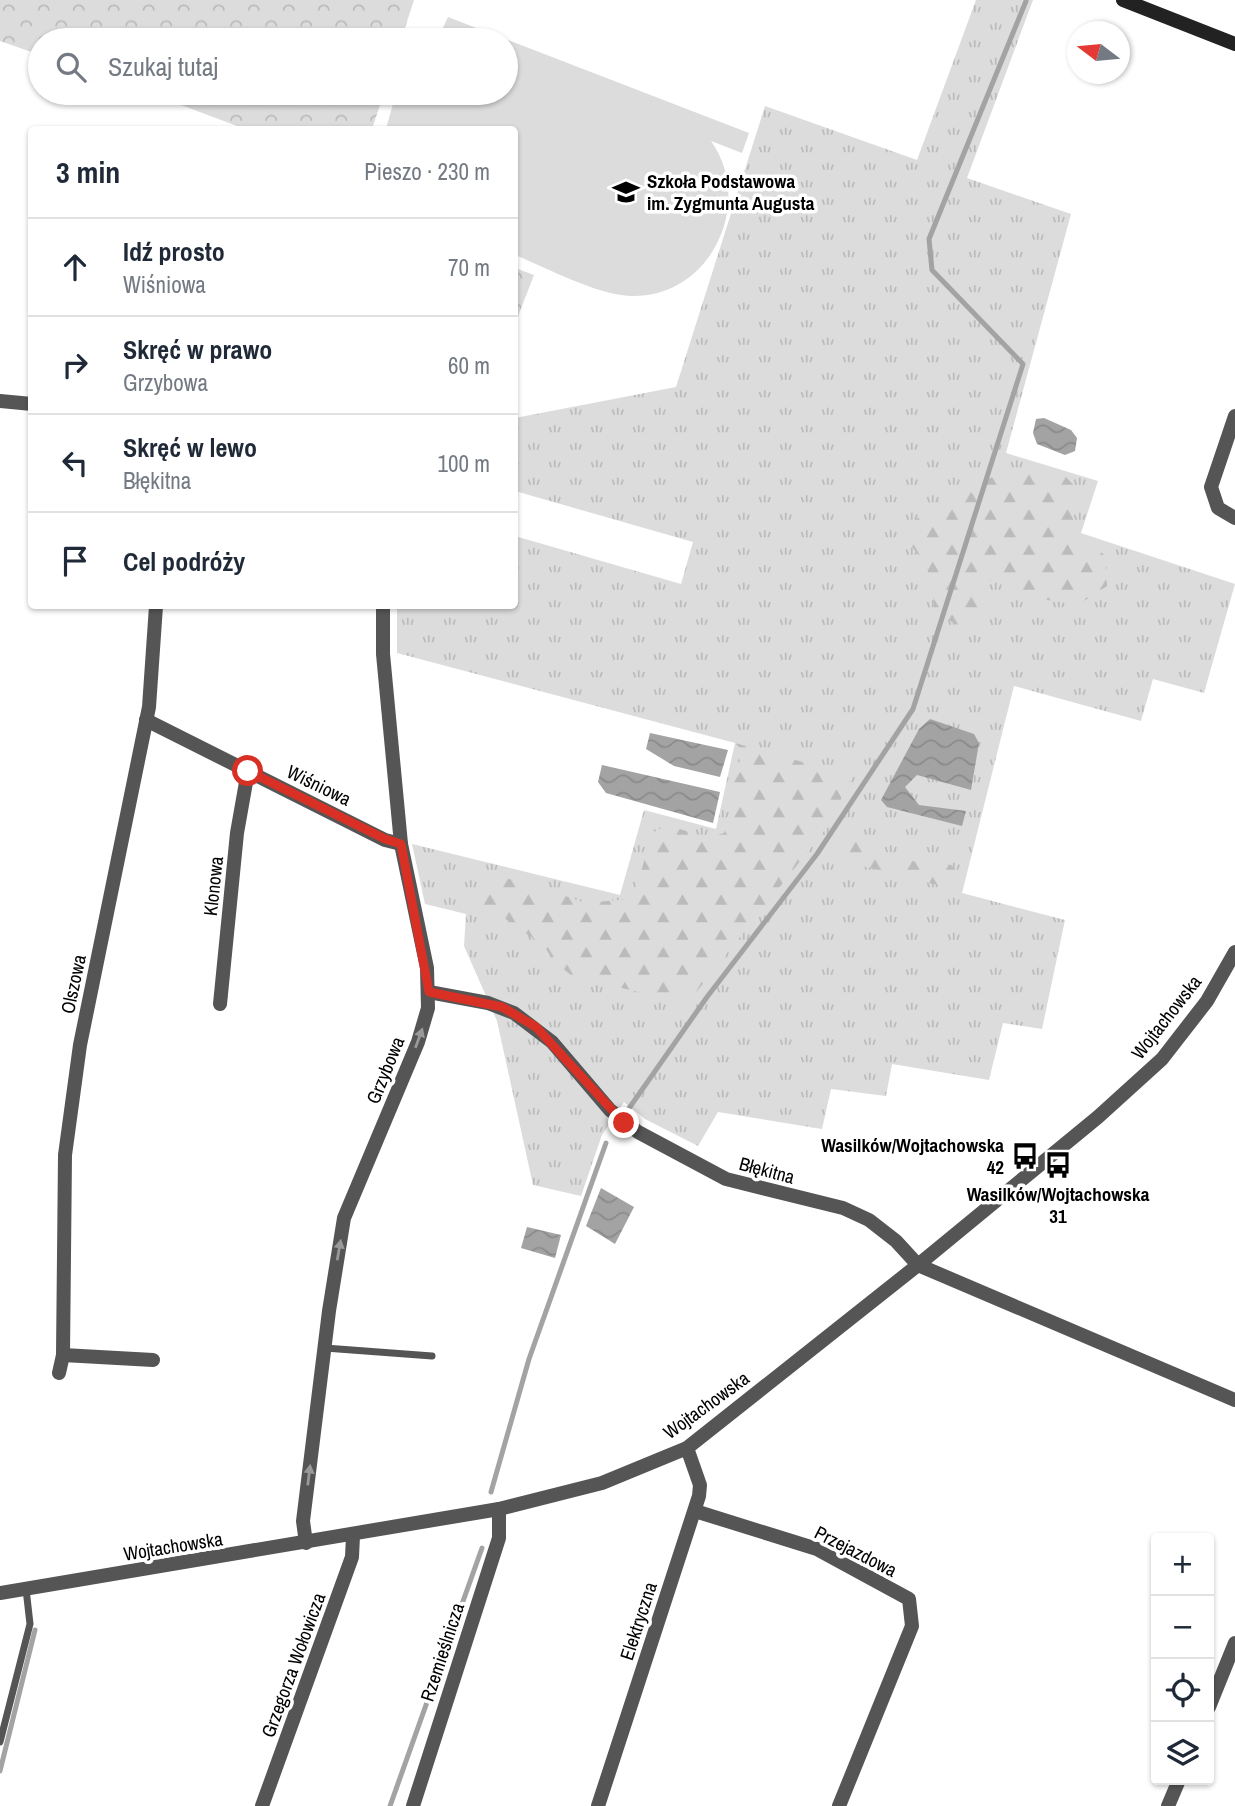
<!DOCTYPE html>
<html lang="pl">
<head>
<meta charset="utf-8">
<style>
	body { margin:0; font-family:"Archivo Narrow",sans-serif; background:#f6f6f7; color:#1f2937 }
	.controls { position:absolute; right:21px; bottom:21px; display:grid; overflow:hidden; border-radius:7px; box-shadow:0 2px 5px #0004 }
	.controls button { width:63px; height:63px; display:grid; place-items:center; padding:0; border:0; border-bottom:2px solid #e0e1e3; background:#fff; color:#1f2937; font:35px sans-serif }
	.compass { position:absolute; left:1067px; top:21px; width:63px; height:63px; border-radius:50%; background:#fff; box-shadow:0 2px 5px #0004; rotate:286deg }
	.stop { position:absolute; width:21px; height:21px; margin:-16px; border:5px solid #d93025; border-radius:50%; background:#fff }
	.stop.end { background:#d93025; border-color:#fff; box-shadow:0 2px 7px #0008 }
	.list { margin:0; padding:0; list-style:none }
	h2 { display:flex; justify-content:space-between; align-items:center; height:91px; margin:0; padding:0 28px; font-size:30px }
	h2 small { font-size:23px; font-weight:400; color:#747a83 }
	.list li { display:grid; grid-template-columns:46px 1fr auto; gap:21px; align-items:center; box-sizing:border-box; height:98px; padding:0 28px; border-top:2px solid #e0e1e3 }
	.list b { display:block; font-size:26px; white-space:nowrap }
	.list p { margin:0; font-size:23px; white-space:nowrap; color:#747a83 }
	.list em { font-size:23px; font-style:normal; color:#747a83 }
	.icon { flex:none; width:38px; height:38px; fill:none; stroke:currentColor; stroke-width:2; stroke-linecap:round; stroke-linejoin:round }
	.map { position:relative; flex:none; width:1235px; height:1806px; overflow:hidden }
	.search { position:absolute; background:#fff; box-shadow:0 2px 5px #0004; left:28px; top:28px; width:490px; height:77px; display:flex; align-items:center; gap:18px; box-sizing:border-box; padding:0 24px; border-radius:38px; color:#747a83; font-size:26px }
	.panel { position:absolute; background:#fff; box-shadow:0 2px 5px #0004; left:28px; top:126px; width:490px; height:483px; border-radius:7px }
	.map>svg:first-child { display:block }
</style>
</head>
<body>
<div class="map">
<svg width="1235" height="1806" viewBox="0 0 1235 1806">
	<defs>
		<pattern id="grass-tufts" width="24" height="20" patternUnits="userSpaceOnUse" patternTransform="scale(1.75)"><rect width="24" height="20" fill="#dcdcdc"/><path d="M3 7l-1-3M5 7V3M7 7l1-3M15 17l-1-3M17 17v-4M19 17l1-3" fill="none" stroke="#bbb"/></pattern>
		<pattern id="forest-firs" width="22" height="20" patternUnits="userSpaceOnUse" patternTransform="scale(1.75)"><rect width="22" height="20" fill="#dcdcdc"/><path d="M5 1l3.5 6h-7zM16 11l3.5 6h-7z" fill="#bbb"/></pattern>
		<pattern id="park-crowns" width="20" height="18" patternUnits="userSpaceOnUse" patternTransform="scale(1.75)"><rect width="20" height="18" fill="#dcdcdc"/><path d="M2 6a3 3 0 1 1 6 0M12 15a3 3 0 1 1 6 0" fill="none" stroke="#bbb"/></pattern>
		<pattern id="water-waves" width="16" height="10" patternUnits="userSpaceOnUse" patternTransform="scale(1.75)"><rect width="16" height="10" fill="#a3a3a3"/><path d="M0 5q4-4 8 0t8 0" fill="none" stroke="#8b8b8b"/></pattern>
	</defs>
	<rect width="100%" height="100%" fill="#fff"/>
	<!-- grass -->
	<path fill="url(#grass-tufts)" d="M976,0H1033L967,178L1071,214L1006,453L1098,481L1081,533L1235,584L1204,693L1153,679L1141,721L1014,686L962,893L1065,920L1042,1029L1003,1023L989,1080L892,1064L886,1096L831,1089L822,1129L718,1112L698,1146L645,1119L624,1102L602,1135L581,1196L533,1185L497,1021L464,946L466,914L425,904L412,844L620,895L644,810L716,829L735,743L397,653V606H514L515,536L681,584L693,542L515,491V418L676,387L765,106L917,160Z"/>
	<!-- forest -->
	<g fill="url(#forest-firs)">
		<path d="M1033,468L1065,476L1078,490L1073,519L1075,536L1105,555L1107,586L1078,605L1035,598L1007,581L986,580L983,596L987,614L972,629L957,625L934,611C934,578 930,568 909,543L913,522L939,500L958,496L1003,471Z"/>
		<path d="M735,743L852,776L828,826L697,991L684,998L653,995L573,977L554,961L544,946L500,915L482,908L475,898L483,877L521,880L585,903L629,899C642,880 644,855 652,833L667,825L708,838L724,833L733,810L731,787L743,751Z"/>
		<path d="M852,840L911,861L951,865L961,876L953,889L834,859L831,846Z"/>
	</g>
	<!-- park -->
	<g fill="url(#park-crowns)">
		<path d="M0,0H414L401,40H40V55L0,41Z"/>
		<path d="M149,93H384L372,129H245Z"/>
		<path d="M515,268L534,275L515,324L514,268Z"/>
	</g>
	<!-- pitch -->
	<path fill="#dcdcdc" d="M448,17L749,133L742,153L711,141C755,203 711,298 631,296C597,295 547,268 515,255L514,130L386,129L396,93H506V40H450L439,36Z"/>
	<!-- water -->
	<g fill="url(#water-waves)">
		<path d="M1044,418L1071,430L1077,438L1075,451L1065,455L1037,444L1033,433L1036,419Z"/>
		<path d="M930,719L974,734L979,743L971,790L917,775L905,787L919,805L966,811L962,826L887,807L881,800L919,729Z"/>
		<path d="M650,733L728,750L720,777L674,766L646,749Z"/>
		<path d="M602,765L720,792L713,823L606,793L598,782Z"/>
		<path d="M601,1188L634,1207L615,1244L586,1226Z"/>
		<path d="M527,1227L561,1235L555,1258L521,1248Z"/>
	</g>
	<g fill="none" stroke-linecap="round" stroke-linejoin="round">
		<!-- stream -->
		<g stroke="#a3a3a3" stroke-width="5">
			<path d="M625,1114L707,997L817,854L913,709L1023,364L932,270L929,239L1026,1"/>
			<path d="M491,1492L529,1359L606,1143"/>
			<path d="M0,1771L35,1630"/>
			<path d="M390,1806L482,1548"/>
		</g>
		<!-- lane -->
		<g stroke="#555" stroke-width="7">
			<path d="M325,1348L432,1356"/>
			<path d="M0,1742L30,1624L26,1589"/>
		</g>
		<!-- street -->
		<g stroke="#555" stroke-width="14">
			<path d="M0,401L32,404"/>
			<path d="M1235,416L1211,487L1218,508L1235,518"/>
			<path d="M146,720L385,840L401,844"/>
			<path d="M429,992L488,1003L514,1013L552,1042L610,1110L638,1132L726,1179L843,1208L869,1220L896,1241L918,1265L1235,1400"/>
			<path d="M220,1004L237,833L248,771"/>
			<path d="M63,1355L153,1360"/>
			<path d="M59,1373L63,1355L65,1155L80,1045L149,707L156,606"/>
			<path d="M695,1511L817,1549L909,1599L912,1626L839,1806"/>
			<path d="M306,1543L303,1521L329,1311L344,1218L418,1042L428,1008L427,968L401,844L383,654V606"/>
			<path d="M0,1593L499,1509L602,1483L687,1448L918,1265L1098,1117L1162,1059L1207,1001L1235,952"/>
			<path d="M1209,1707L1235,1643"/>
			<path d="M262,1806L352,1557L353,1536"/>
			<path d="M413,1806L499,1538V1509"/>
			<path d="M598,1806L699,1496L700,1485L687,1448"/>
			<path d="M1168,1806L1179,1780"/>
		</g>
		<!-- secondary -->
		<path stroke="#222" stroke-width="14" d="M1123,0L1235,44"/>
	</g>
	<!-- one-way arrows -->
	<defs><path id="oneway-solid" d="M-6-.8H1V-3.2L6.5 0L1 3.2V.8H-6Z" transform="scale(1.75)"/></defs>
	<g fill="#999">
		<use href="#oneway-solid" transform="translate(419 1038) rotate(-70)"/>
		<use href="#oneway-solid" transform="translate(339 1250) rotate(-80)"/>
		<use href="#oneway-solid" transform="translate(309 1475) rotate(-83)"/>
	</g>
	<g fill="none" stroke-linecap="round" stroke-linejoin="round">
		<!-- route -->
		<path stroke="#d93025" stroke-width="9" d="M248,771L385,839L401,844L429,992L502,1007L536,1027L624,1123"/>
	</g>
	<!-- icons -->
	<defs>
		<symbol id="school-bare" viewBox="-9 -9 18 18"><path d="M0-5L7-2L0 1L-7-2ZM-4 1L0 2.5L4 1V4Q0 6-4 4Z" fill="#000" stroke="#fff" stroke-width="2.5" paint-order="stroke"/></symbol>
		<symbol id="bus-bare" viewBox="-9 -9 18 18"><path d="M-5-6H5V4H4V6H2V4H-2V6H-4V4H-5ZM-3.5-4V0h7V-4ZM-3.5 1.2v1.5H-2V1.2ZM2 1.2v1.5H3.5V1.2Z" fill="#000" stroke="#fff" stroke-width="2.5" paint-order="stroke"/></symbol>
	</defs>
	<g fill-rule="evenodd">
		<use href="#school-bare" x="607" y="173" width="38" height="38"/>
		<use href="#bus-bare" x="1006" y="1137" width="38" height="38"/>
		<use href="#bus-bare" x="1039" y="1146" width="38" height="38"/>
	</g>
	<g text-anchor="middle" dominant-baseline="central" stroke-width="7" stroke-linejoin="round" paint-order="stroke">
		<!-- poi labels -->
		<g font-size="19" font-weight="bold" fill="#000" stroke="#fff" text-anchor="start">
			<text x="647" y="181">Szkoła Podstawowa<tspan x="647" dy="22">im. Zygmunta Augusta</tspan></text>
			<text x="1004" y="1145" text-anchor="end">Wasilków/Wojtachowska<tspan x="1004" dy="22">42</tspan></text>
			<text x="1058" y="1194" text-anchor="middle">Wasilków/Wojtachowska<tspan x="1058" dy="22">31</tspan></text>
		</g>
		<!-- street labels -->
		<g font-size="19" fill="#000" stroke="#fff">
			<text transform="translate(319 785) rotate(26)">Wiśniowa</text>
			<text transform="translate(213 886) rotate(-84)">Klonowa</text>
			<text transform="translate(73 984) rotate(-78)">Olszowa</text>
			<text transform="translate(1166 1017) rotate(-52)">Wojtachowska</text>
			<text transform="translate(385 1070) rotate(-68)">Grzybowa</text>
			<text transform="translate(767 1170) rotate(15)">Błękitna</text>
			<text transform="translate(706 1405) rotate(-36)">Wojtachowska</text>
			<text transform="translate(173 1546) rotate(-9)">Wojtachowska</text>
			<text transform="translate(856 1551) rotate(27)">Przejazdowa</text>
			<text transform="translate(638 1621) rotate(-72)">Elektryczna</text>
			<text transform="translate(442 1652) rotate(-72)">Rzemieślnicza</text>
			<text transform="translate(293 1665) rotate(-70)">Grzegorza Wołowicza</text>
		</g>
	</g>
</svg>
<div class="controls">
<button>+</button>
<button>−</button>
<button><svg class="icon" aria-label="locate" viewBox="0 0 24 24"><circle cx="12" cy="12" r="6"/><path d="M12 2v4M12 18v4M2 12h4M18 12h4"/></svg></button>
<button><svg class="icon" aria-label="layers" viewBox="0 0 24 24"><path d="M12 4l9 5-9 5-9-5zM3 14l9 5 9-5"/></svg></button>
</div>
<svg class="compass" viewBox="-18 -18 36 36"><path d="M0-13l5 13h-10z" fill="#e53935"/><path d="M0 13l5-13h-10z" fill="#747a83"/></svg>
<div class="stop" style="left:248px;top:771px"></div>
<div class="stop end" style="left:624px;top:1123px"></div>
<div class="search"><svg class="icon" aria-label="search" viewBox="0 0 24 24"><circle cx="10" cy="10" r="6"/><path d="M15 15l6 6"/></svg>Szukaj tutaj</div>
<section class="panel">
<h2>3 min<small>Pieszo · 230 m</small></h2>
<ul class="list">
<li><svg class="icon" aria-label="ahead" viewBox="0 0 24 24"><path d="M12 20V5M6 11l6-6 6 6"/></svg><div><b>Idź prosto</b><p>Wiśniowa</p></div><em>70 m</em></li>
<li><svg class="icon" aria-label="right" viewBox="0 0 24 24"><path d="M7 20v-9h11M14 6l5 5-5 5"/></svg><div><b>Skręć w prawo</b><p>Grzybowa</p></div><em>60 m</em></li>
<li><svg class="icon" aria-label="left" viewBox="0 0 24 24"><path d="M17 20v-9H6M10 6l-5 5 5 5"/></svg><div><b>Skręć w lewo</b><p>Błękitna</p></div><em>100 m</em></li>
<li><svg class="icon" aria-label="arrive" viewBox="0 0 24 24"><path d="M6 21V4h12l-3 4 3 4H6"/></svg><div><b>Cel podróży</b></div></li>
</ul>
</section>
</div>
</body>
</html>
